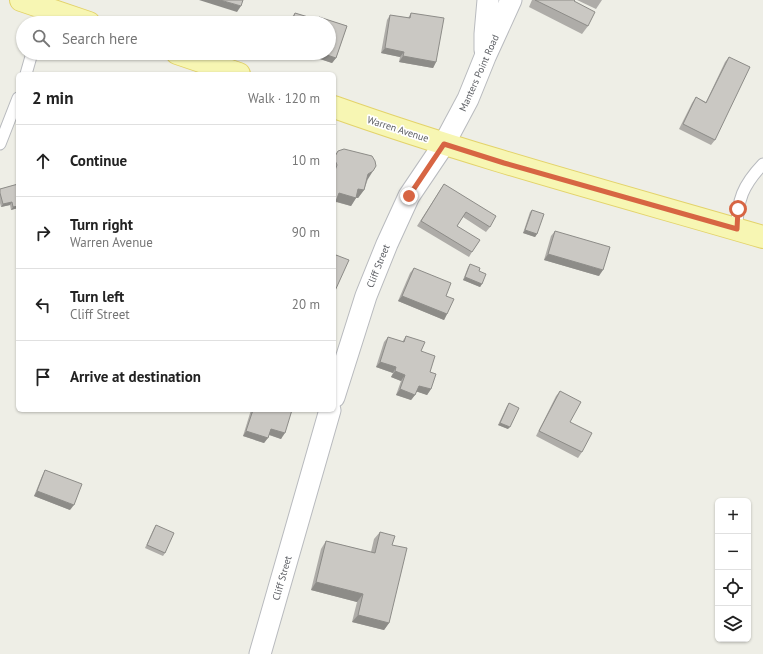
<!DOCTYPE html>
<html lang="en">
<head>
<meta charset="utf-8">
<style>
	body { margin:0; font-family:"PT Sans",sans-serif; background:#f2f2f2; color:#222 }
	.controls { position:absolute; right:12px; bottom:12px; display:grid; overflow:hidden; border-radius:6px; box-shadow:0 1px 3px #0004 }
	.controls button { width:36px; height:36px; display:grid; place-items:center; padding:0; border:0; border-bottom:1px solid #e0e0e0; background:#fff; color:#222; font:20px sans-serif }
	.stop { position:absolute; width:12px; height:12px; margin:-9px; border:3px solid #d76543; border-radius:50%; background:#fff }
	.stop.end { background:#d76543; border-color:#fff; box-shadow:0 1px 4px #0008 }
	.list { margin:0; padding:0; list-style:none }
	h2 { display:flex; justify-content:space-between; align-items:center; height:52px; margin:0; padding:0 16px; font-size:17px }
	h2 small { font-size:13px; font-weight:400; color:#767676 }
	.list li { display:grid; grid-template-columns:26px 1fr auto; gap:12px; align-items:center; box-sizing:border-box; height:72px; padding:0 16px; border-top:1px solid #e0e0e0 }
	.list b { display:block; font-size:15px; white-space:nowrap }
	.list p { margin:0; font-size:13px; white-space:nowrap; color:#767676 }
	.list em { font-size:13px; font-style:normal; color:#767676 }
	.icon { flex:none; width:22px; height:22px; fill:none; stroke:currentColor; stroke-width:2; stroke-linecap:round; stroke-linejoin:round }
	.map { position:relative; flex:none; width:763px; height:654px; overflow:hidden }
	.search { position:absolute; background:#fff; box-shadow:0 1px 3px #0004; left:16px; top:16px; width:320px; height:44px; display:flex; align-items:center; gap:10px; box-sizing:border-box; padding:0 14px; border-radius:22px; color:#767676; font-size:15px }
	.panel { position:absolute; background:#fff; box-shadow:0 1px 3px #0004; left:16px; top:72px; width:320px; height:340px; border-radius:6px }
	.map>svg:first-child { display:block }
</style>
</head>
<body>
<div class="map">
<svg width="763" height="654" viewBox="0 0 763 654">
	<rect width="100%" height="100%" fill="#eeeee6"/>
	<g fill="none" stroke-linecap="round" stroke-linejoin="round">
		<defs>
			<g id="service">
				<path d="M41,23L45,8"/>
				<path d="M26,74L32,53"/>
				<path d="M0,144L18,98"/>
				<path d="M737,229C737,200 743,185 763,164"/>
			</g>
			<g id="minor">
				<path d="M485,50V34L488,0"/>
				<path d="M334,397L366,296L387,244L409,196L444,144L468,99L485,57L511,0"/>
				<path d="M260,654L330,410"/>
			</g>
			<g id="primary">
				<path d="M21,0L89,23"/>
				<path d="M177,53L239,74"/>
				<path d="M334,107C475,157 619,195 763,237"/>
			</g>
		</defs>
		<!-- service casing -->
		<use href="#service" stroke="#b8babe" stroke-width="13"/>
		<!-- minor casing -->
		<use href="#minor" stroke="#b8babe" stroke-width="23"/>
		<!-- primary casing -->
		<use href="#primary" stroke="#e3d36b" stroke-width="24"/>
		<!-- service -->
		<use href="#service" stroke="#fff" stroke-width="11"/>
		<!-- minor -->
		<use href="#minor" stroke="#fff" stroke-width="21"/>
		<!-- primary -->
		<use href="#primary" stroke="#f7f6b3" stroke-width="22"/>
	</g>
	<!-- wall -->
	<g fill="#aeaca8">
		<path d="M532,0H575L574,1L588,26L582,34L529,7Z"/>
		<path d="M577,0H602L596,9Z"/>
		<path d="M295,13L317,20L319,17L347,26L336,58L332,63L302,53H329V23H289L291,18Z"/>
		<path d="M411,13L436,62L433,68L399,62L400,57L381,53L387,20L390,15L408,18Z"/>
		<path d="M729,57L715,140L711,145L679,129L692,103L696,97L706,102L725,62Z"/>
		<path d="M338,151L368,179L364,190L358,198H356L351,206L336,202L334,207V157Z"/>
		<path d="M18,184V208L11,210L10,205L1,207L0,203V189Z"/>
		<path d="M444,184L490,227L486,232L463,217L457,226L472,252L469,257L417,226Z"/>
		<path d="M532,210L537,234L535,237L523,233L530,212Z"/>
		<path d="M555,231L599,276L544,260L551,236Z"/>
		<path d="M470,264L482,284L480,287L463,280L468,267Z"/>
		<path d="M414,268L447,314L444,320L398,301L410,273Z"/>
		<path d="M406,336L421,351L430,372L431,389L427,395L416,391L415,395L411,400L396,395L401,381L391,377L393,373L376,367L384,342L388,337L402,342Z"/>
		<path d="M560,391L570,422L582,452L578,458L536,436L556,396Z"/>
		<path d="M509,403L508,429L498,425L507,406Z"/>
		<path d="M251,410H292L281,439L269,435L264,443L243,436Z"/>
		<path d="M45,470L70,510L34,496L42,476Z"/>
		<path d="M156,525L165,553L163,556L145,548L154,528Z"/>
		<path d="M380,532L392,545L389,623L384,630L352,622L357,602L311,590L321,549L326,541L371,552L374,539Z"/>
	</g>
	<!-- shaded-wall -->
	<g fill="#8d8c88">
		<path d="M199,0H220L241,6L237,12Z"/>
		<path d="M385,48L404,52L400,57L381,53Z"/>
		<path d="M302,53H321L336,58L332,63Z"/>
		<path d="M403,56L436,62L433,68L399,62Z"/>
		<path d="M373,171L368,179L363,181L368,174Z"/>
		<path d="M358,189L364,190L358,198L353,197Z"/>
		<path d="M339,193L356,198L351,206L334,201Z"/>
		<path d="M12,202L10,205L1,207L3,204Z"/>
		<path d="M18,206V208L11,210L13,207Z"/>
		<path d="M525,230L537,234L535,237L523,233Z"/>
		<path d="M548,254L603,270L599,276L544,260Z"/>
		<path d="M465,277L482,284L480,287L463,280Z"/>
		<path d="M402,296L447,314L444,320L398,301Z"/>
		<path d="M380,362L396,367L393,373L376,367Z"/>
		<path d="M395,371L405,375L401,381L391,377Z"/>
		<path d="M419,386L431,389L427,395L415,391Z"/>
		<path d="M400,389L415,395L411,400L396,395Z"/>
		<path d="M500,423L510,427L508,429L498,425Z"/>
		<path d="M271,429L285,433L281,439L267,434Z"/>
		<path d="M246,431L268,438L264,443L243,436Z"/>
		<path d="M37,491L74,505L70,510L34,496Z"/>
		<path d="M316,582L363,594L357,602L311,590Z"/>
		<path d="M358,615L389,623L384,630L352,622Z"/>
	</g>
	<!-- building -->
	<g fill="#cac8c3" stroke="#8d8c88">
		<path d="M220,0H243L241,6Z"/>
		<path d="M535,0H575L574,1L595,12L588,26Z"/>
		<path d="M295,13L318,20L319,17L347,26L336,58L321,53H329V23H291Z"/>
		<path d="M411,13L444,18L436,62L403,56L404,52L385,48L390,15L410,18Z"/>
		<path d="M729,57L750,67L715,140L683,124L696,97L706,103Z"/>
		<path d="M344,149L372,156L375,161L376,166L373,171L368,174L364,190L358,189L356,198L339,193L334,207V173L337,165L334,158L338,151Z"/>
		<path d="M18,184V206L13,207L12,202L3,204L0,193V189Z"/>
		<path d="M444,184L496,216L490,227L466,212L457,226L480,240L472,252L421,221Z"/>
		<path d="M532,210L544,214L537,234L525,230Z"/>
		<path d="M555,231L610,247L603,270L548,254Z"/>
		<path d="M336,255L349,260L334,293V259Z"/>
		<path d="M470,264L480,268L479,271L486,274L482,284L465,277Z"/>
		<path d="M414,268L451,283L446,296L454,299L447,314L402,296Z"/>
		<path d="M406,336L425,342L421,351L435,356L430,372L436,374L431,389L419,386L415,395L400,389L405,375L395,371L396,367L380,362L388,337L404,342Z"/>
		<path d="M560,391L581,402L570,422L592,433L582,452L539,431Z"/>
		<path d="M509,403L519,408L510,427L500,423Z"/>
		<path d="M253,410H292L285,433L271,429L268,438L246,431Z"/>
		<path d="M45,470L82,484L74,505L37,491Z"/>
		<path d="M156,525L174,533L165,553L147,545Z"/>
		<path d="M380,532L395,536L392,545L407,548L389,623L358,615L363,594L316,582L326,541L375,553Z"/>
	</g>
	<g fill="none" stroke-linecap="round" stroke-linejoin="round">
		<!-- route -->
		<path stroke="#d76543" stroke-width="5" d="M409,196L444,144L504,163L737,229L738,209"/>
	</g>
	<g text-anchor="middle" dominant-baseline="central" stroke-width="3.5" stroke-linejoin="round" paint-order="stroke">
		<!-- street labels -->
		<g font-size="10" fill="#5e6065" stroke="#fff">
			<text transform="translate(479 73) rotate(-66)">Manters Point Road</text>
			<text transform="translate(398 129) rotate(18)">Warren Avenue</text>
			<text transform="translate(378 266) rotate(-68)">Cliff Street</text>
			<text transform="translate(282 578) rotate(-74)">Cliff Street</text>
		</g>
	</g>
</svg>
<div class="controls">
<button>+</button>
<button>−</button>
<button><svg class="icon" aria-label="locate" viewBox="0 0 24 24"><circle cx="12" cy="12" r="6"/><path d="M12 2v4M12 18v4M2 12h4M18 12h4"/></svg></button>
<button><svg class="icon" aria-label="layers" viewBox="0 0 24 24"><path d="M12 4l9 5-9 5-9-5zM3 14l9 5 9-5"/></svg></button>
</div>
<div class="stop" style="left:738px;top:209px"></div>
<div class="stop end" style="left:409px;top:196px"></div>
<div class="search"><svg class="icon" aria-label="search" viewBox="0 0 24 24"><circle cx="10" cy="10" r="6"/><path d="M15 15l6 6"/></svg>Search here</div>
<section class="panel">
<h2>2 min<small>Walk · 120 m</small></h2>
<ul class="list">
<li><svg class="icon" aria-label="ahead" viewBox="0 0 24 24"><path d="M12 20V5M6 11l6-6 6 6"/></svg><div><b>Continue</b></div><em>10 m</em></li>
<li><svg class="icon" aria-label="right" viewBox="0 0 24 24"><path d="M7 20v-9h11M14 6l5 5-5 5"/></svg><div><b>Turn right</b><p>Warren Avenue</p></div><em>90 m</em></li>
<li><svg class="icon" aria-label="left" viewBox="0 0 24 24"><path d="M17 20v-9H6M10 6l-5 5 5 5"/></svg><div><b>Turn left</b><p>Cliff Street</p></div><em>20 m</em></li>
<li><svg class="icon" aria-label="arrive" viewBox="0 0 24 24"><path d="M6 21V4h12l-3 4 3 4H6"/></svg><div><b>Arrive at destination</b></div></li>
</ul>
</section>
</div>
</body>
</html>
